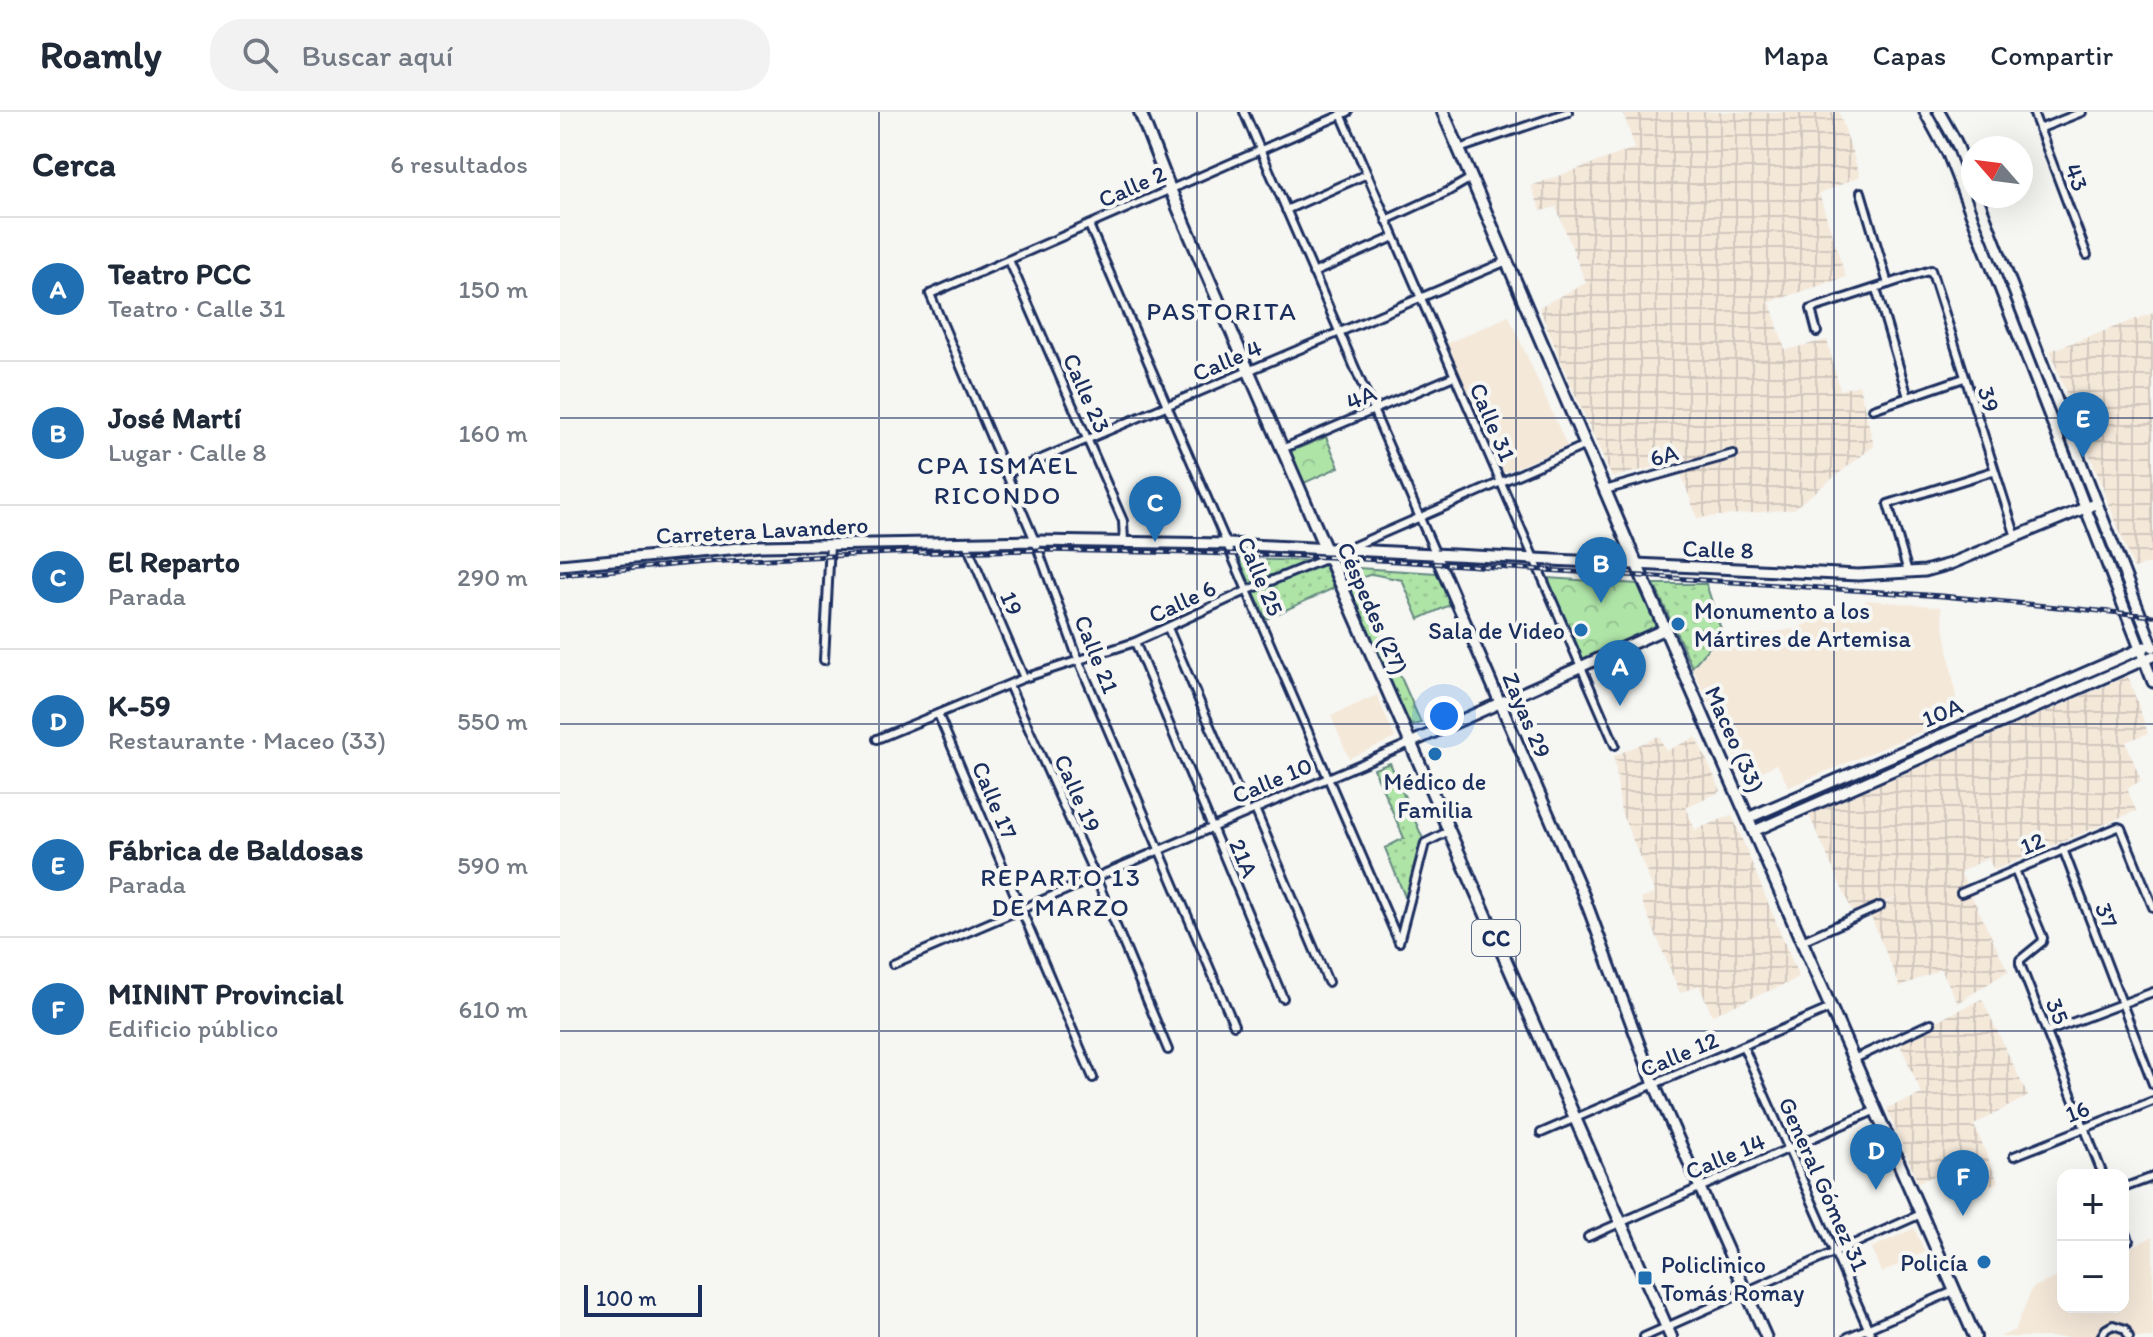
<!DOCTYPE html>
<html lang="es">
<head>
<meta charset="utf-8">
<style>
	body { margin:0; font-family:Itim,sans-serif; background:#f2f2f3; color:#1f2937 }
	.controls { position:absolute; right:24px; bottom:24px; display:grid; overflow:hidden; border-radius:16px; box-shadow:0 8px 32px #0002 }
	.controls button { width:72px; height:72px; display:grid; place-items:center; padding:0; border:0; border-bottom:2px solid #e0e1e3; background:#fff; color:#1f2937; font:40px sans-serif }
	.compass { position:absolute; left:1401px; top:24px; width:72px; height:72px; border-radius:50%; background:#fff; box-shadow:0 8px 32px #0002; rotate:298deg }
	.scale { position:absolute; left:24px; bottom:20px; width:118px; box-sizing:border-box; padding-left:8px; border:4px solid #1b2f5e; border-top:0; font-size:22px; line-height:28px; white-space:nowrap; color:#1b2f5e; -webkit-text-stroke:6px #f6f6f2; paint-order:stroke }
	.you { position:absolute; left:884px; top:604px; width:28px; height:28px; margin:-20px; border:6px solid #fff; border-radius:50%; background:#1a73e8; box-shadow:0 0 0 12px #1a73e833 }
	.badge { display:grid; place-items:center; width:52px; height:52px; border-radius:50%; background:#1f6fb2; color:#fff; font-size:26px; font-weight:700 }
	.pin { position:absolute; translate:-50% -66px; filter:drop-shadow(0 2px 4px #0008) }
	.pin::after { content:''; position:absolute; top:42px; width:28px; height:24px; background:inherit; clip-path:polygon(0 0,100% 0,50% 100%) }
	.list { margin:0; padding:0; list-style:none }
	h2 { display:flex; justify-content:space-between; align-items:center; height:104px; margin:0; padding:0 32px; font-size:34px }
	h2 small { font-size:26px; font-weight:400; color:#747a83 }
	.list li { display:grid; grid-template-columns:52px 1fr auto; gap:24px; align-items:center; box-sizing:border-box; height:144px; padding:0 32px; border-top:2px solid #e0e1e3 }
	.list b { display:block; font-size:30px; white-space:nowrap }
	.list p { margin:0; font-size:26px; white-space:nowrap; color:#747a83 }
	.list em { font-size:26px; font-style:normal; color:#747a83 }
	.icon { flex:none; width:44px; height:44px; fill:none; stroke:currentColor; stroke-width:2; stroke-linecap:round; stroke-linejoin:round }
	.map { position:relative; flex:none; width:1593px; height:1225px; overflow:hidden }
	header { display:flex; align-items:center; gap:48px; box-sizing:border-box; height:112px; padding:0 40px; background:#fff; border-bottom:2px solid #e0e1e3 }
	header strong { font-size:38px }
	nav { display:flex; gap:44px; margin-inline-start:auto; font-size:28px }
	.search { width:560px; height:72px; background:#f2f2f3; display:flex; align-items:center; gap:20px; box-sizing:border-box; padding:0 28px; border-radius:32px; color:#747a83; font-size:30px }
	main { display:flex }
	aside { flex:1; background:#fff }
	.map>svg:first-child { display:block }
</style>
</head>
<body>
<header>
<strong>Roamly</strong>
<div class="search"><svg class="icon" aria-label="search" viewBox="0 0 24 24"><circle cx="10" cy="10" r="6"/><path d="M15 15l6 6"/></svg>Buscar aquí</div>
<nav><a>Mapa</a><a>Capas</a><a>Compartir</a></nav>
</header>
<main>
<aside>
<h2>Cerca<small>6 resultados</small></h2>
<ul class="list">
<li><span class="badge">A</span><div><b>Teatro PCC</b><p>Teatro · Calle 31</p></div><em>150 m</em></li>
<li><span class="badge">B</span><div><b>José Martí</b><p>Lugar · Calle 8</p></div><em>160 m</em></li>
<li><span class="badge">C</span><div><b>El Reparto</b><p>Parada</p></div><em>290 m</em></li>
<li><span class="badge">D</span><div><b>K-59</b><p>Restaurante · Maceo (33)</p></div><em>550 m</em></li>
<li><span class="badge">E</span><div><b>Fábrica de Baldosas</b><p>Parada</p></div><em>590 m</em></li>
<li><span class="badge">F</span><div><b>MININT Provincial</b><p>Edificio público</p></div><em>610 m</em></li>
</ul>
</aside>
<div class="map">
<svg width="1593" height="1225" viewBox="0 0 1593 1225">
	<defs>
		<pattern id="industrial-grid" width="8" height="8" patternUnits="userSpaceOnUse" patternTransform="scale(2)"><rect width="8" height="8" fill="#f4e8d9"/><path d="M0 4h8M4 0v8" fill="none" stroke="#d1c7bd"/></pattern>
		<pattern id="grass-dots" width="8" height="8" patternUnits="userSpaceOnUse" patternTransform="scale(2)"><rect width="8" height="8" fill="#afe4a7"/><path d="M2 2h.1M6 6h.1" fill="none" stroke="#96c492" stroke-width="1.8" stroke-linecap="round"/></pattern>
		<pattern id="park-crowns" width="20" height="18" patternUnits="userSpaceOnUse" patternTransform="scale(2)"><rect width="20" height="18" fill="#afe4a7"/><path d="M2 6a3 3 0 1 1 6 0M12 15a3 3 0 1 1 6 0" fill="none" stroke="#96c492"/></pattern>
	</defs>
	<rect width="100%" height="100%" fill="#f6f6f2"/>
	<filter id="ink" filterUnits="userSpaceOnUse"><feTurbulence type="fractalNoise" baseFrequency=".0125" numOctaves="2"/><feDisplacementMap in="SourceGraphic" scale="16" xChannelSelector="R" yChannelSelector="G"/><feConvolveMatrix kernelMatrix="1 2 1 2 8 2 1 2 1" color-interpolation-filters="sRGB"/></filter>
	<g filter="url(#ink)">
		<!-- built -->
		<g fill="#f4e8d9">
			<path d="M949,204L1007,334L943,361L886,232Z"/>
			<path d="M1308,488L1381,495L1399,604L1229,675L1217,652L1185,667L1132,555L1156,530L1234,517Z"/>
			<path d="M817,583L835,626L789,646L771,604Z"/>
			<path d="M1354,1116L1365,1140L1321,1161L1312,1136Z"/>
			<path d="M1593,1125V1225H1440L1455,1218L1472,1176L1503,1163V1195H1563V1138Z"/>
		</g>
		<!-- industrial -->
		<g fill="url(#industrial-grid)">
			<path d="M1063,0H1279L1300,64L1259,82L1286,165L1210,190L1225,238L1267,228L1280,278L1299,273L1314,334L1233,397L1137,406L1117,350L1052,365L1006,262L979,195L1026,171L996,95L981,99L971,74L1075,36Z"/>
			<path d="M1593,201V450L1574,457L1490,239Z"/>
			<path d="M1568,564L1588,621L1566,630L1581,669L1567,676L1576,699L1434,758L1428,746L1400,760L1448,859L1398,891L1381,857L1340,875L1309,800L1339,785L1293,801L1249,703Z"/>
			<path d="M1099,624L1106,639L1136,625L1161,679L1126,695L1135,718L1172,703L1239,866L1152,903L1139,873L1120,881L1081,787L1095,781L1061,700L1054,644Z"/>
			<path d="M1422,887L1468,984L1414,1013L1438,1070L1411,1081L1396,1054L1358,1071L1327,996L1362,982L1338,928Z"/>
		</g>
		<!-- grass -->
		<g fill="url(#grass-dots)" stroke="#658a82" stroke-width="2">
			<path d="M679,447L752,449L691,473Z"/>
			<path d="M762,453L766,455L774,476L706,507L694,481Z"/>
			<path d="M781,455L877,461L890,493L859,507L842,468L812,462L798,467L861,611L850,615Z"/>
			<path d="M1094,472H1146L1162,520L1132,555Z"/>
			<path d="M830,651L864,729L847,790L825,736L844,726L814,657Z"/>
		</g>
		<!-- park -->
		<g fill="url(#park-crowns)" stroke="#658a82" stroke-width="2">
			<path d="M766,325L779,355L742,372L729,340Z"/>
			<path d="M987,466L1078,472L1096,514L1023,547Z"/>
		</g>
		<g fill="none" stroke-linecap="round" stroke-linejoin="round">
			<defs>
				<g id="street">
					<path d="M684,0L876,443"/>
					<path d="M1473,0L1527,143"/>
					<path d="M781,2L1055,633"/>
					<path d="M1479,17L1522,0"/>
					<path d="M899,37L1008,0"/>
					<path d="M1301,80L1328,172"/>
					<path d="M726,98L807,62"/>
					<path d="M826,108L887,80L911,66"/>
					<path d="M529,113L839,830"/>
					<path d="M449,148L563,409L564,430"/>
					<path d="M753,161L834,125"/>
					<path d="M1316,177L1348,285"/>
					<path d="M1257,220L1251,197L1371,158L1456,425"/>
					<path d="M1313,297L1404,266"/>
					<path d="M722,337L894,264"/>
					<path d="M446,362L947,149"/>
					<path d="M1045,378L1173,342"/>
					<path d="M406,431L464,566"/>
					<path d="M787,437L1026,333"/>
					<path d="M1348,460L1328,392L1433,359"/>
					<path d="M608,516L687,700"/>
					<path d="M575,530L723,886"/>
					<path d="M264,548L270,432"/>
					<path d="M449,573L536,766L608,938"/>
					<path d="M378,602L533,966"/>
					<path d="M317,627L464,566L575,530L686,479L770,445"/>
					<path d="M695,697L768,870"/>
					<path d="M1503,737L1593,972"/>
					<path d="M1455,758L1483,826L1482,830L1460,848V852L1543,1063"/>
					<path d="M1401,781L1558,715L1561,716L1593,795"/>
					<path d="M1242,829L1320,794"/>
					<path d="M839,830L865,731L889,719"/>
					<path d="M333,852L850,631"/>
					<path d="M674,913L518,547L475,429L370,182L788,0"/>
					<path d="M1487,920L1593,880"/>
					<path d="M1183,934L1312,1225"/>
					<path d="M1294,947L1371,911"/>
					<path d="M981,1021L1271,896"/>
					<path d="M1454,1044L1593,989"/>
					<path d="M1563,1076L1593,1065"/>
					<path d="M1563,1114L1569,1128"/>
					<path d="M1028,1125L1316,998"/>
					<path d="M1084,1225L1361,1102"/>
					<path d="M1288,1225L1394,1179"/>
					<path d="M1541,1225L1546,1217L1553,1213L1565,1217L1569,1225"/>
				</g>
				<g id="secondary">
					<path d="M1365,0L1388,42L1593,570"/>
					<path d="M1379,0L1396,30L1413,74"/>
					<path d="M1417,84L1593,535"/>
					<path d="M876,443L1023,782L1094,972L1206,1225"/>
					<path d="M0,453L201,434L475,429L668,432L1298,463L1365,459L1390,452L1537,391"/>
					<path d="M850,631L1105,517"/>
					<path d="M1188,706L1585,535"/>
					<path d="M1194,719L1593,544"/>
				</g>
				<g id="primary">
					<path d="M580,0L610,77L769,445L1111,1225"/>
					<path d="M883,0L1077,453L1415,1225"/>
				</g>
			</defs>
			<!-- street casing -->
			<use href="#street" stroke="#1b2f5e" stroke-width="12"/>
			<!-- secondary casing -->
			<use href="#secondary" stroke="#1b2f5e" stroke-width="15"/>
			<!-- primary casing -->
			<use href="#primary" stroke="#1b2f5e" stroke-width="16"/>
			<!-- street -->
			<use href="#street" stroke="#f6f6f2" stroke-width="6"/>
			<!-- secondary -->
			<use href="#secondary" stroke="#f6f6f2" stroke-width="9"/>
			<!-- primary -->
			<use href="#primary" stroke="#f6f6f2" stroke-width="10"/>
			<defs>
				<path id="rail" d="M0,463L145,450L332,441L478,438L635,441L769,445L1082,464L1382,484L1593,504"/>
			</defs>
			<!-- rail casing -->
			<use href="#rail" stroke="#1b2f5e" stroke-width="5"/>
			<!-- rail -->
			<use href="#rail" stroke="#f6f6f2" stroke-width="2" stroke-dasharray="6" stroke-linecap="butt"/>
		</g>
	</g>
	<!-- grid -->
	<path fill="none" stroke="#1b2f5e" stroke-width="2" stroke-opacity="0.55" d="M319,0V1225M637,0V1225M956,0V1225M1274,0V1225M0,306H1593M0,612H1593M0,919H1593"/>
	<!-- markers -->
	<g fill="#1f6fb2" stroke="#f6f6f2" stroke-width="3">
		<circle cx="1118" cy="512" r="8"/>
		<circle cx="1021" cy="518" r="8"/>
		<circle cx="875" cy="642" r="8"/>
		<circle cx="1424" cy="1150" r="8"/>
		<rect x="1077" y="1158" width="16" height="16" rx="4"/>
	</g>
	<g text-anchor="middle" dominant-baseline="central" stroke-width="8" stroke-linejoin="round" paint-order="stroke">
		<!-- shield labels -->
		<rect fill="#f6f6f2" stroke="#5d6b8a" stroke-width="2" x="912" y="808" width="48" height="36" rx="6"/>
		<g font-size="22" font-weight="bold" fill="#1b2f5e">
			<text x="936" y="826">CC</text>
		</g>
		<!-- street labels -->
		<g font-size="24" fill="#1b2f5e" stroke="#f6f6f2">
			<text transform="translate(1517 65) rotate(69)">43</text>
			<text transform="translate(572 74) rotate(-24)">Calle 2</text>
			<text transform="translate(667 248) rotate(-23)">Calle 4</text>
			<text transform="translate(527 281) rotate(66)">Calle 23</text>
			<text transform="translate(801 285) rotate(-23)">4A</text>
			<text transform="translate(1429 287) rotate(73)">39</text>
			<text transform="translate(933 310) rotate(67)">Calle 31</text>
			<text transform="translate(1104 343) rotate(-16)">6A</text>
			<text transform="translate(202 418) rotate(-3)">Carretera Lavandero</text>
			<text transform="translate(1158 437) rotate(2)">Calle 8</text>
			<text transform="translate(701 464) rotate(67)">Calle 25</text>
			<text transform="translate(622 489) rotate(-25)">Calle 6</text>
			<text transform="translate(452 491) rotate(67)">19</text>
			<text transform="translate(813 496) rotate(66)">Céspedes (27)</text>
			<text transform="translate(537 542) rotate(68)">Calle 21</text>
			<text transform="translate(1382 600) rotate(-23)">10A</text>
			<text transform="translate(967 603) rotate(67)">Zayas 29</text>
			<text transform="translate(1175 627) rotate(66)">Maceo (33)</text>
			<text transform="translate(712 668) rotate(-23)">Calle 10</text>
			<text transform="translate(518 681) rotate(66)">Calle 19</text>
			<text transform="translate(435 688) rotate(67)">Calle 17</text>
			<text transform="translate(1472 731) rotate(-23)">12</text>
			<text transform="translate(684 746) rotate(67)">21A</text>
			<text transform="translate(1547 803) rotate(69)">37</text>
			<text transform="translate(1498 899) rotate(68)">35</text>
			<text transform="translate(1119 942) rotate(-23)">Calle 12</text>
			<text transform="translate(1517 999) rotate(-22)">16</text>
			<text transform="translate(1165 1044) rotate(-23)">Calle 14</text>
			<text transform="translate(1264 1072) rotate(66)">General Gómez 31</text>
		</g>
		<!-- poi labels -->
		<g font-size="24" fill="#1b2f5e" stroke="#f6f6f2" text-anchor="start">
			<text x="1134" y="498">Monumento a los<tspan x="1134" dy="28">Mártires de Artemisa</tspan></text>
			<text x="1005" y="518" text-anchor="end">Sala de Video</text>
			<text x="875" y="669" text-anchor="middle">Médico de<tspan x="875" dy="28">Familia</tspan></text>
			<text x="1408" y="1150" text-anchor="end">Policía</text>
			<text x="1101" y="1152">Policlinico<tspan x="1101" dy="28">Tomás Romay</tspan></text>
		</g>
		<!-- neighbourhood labels -->
		<g font-size="26" letter-spacing="2" fill="#1b2f5e" stroke="#f6f6f2">
			<text x="662" y="199">PASTORITA</text>
			<text x="438" y="353">CPA ISMAEL<tspan x="438" dy="30">RICONDO</tspan></text>
			<text x="501" y="765">REPARTO 13<tspan x="501" dy="30">DE MARZO</tspan></text>
		</g>
	</g>
</svg>
<div class="controls">
<button>+</button>
<button>−</button>
</div>
<svg class="compass" viewBox="-18 -18 36 36"><path d="M0-13l5 13h-10z" fill="#e53935"/><path d="M0 13l5-13h-10z" fill="#747a83"/></svg>
<div class="scale">100 m</div>
<div class="you"></div>
<div class="pin badge" style="left:1060px;top:594px">A</div>
<div class="pin badge" style="left:1041px;top:491px">B</div>
<div class="pin badge" style="left:595px;top:430px">C</div>
<div class="pin badge" style="left:1316px;top:1078px">D</div>
<div class="pin badge" style="left:1523px;top:346px">E</div>
<div class="pin badge" style="left:1403px;top:1104px">F</div>
</div>
</main>
</body>
</html>
